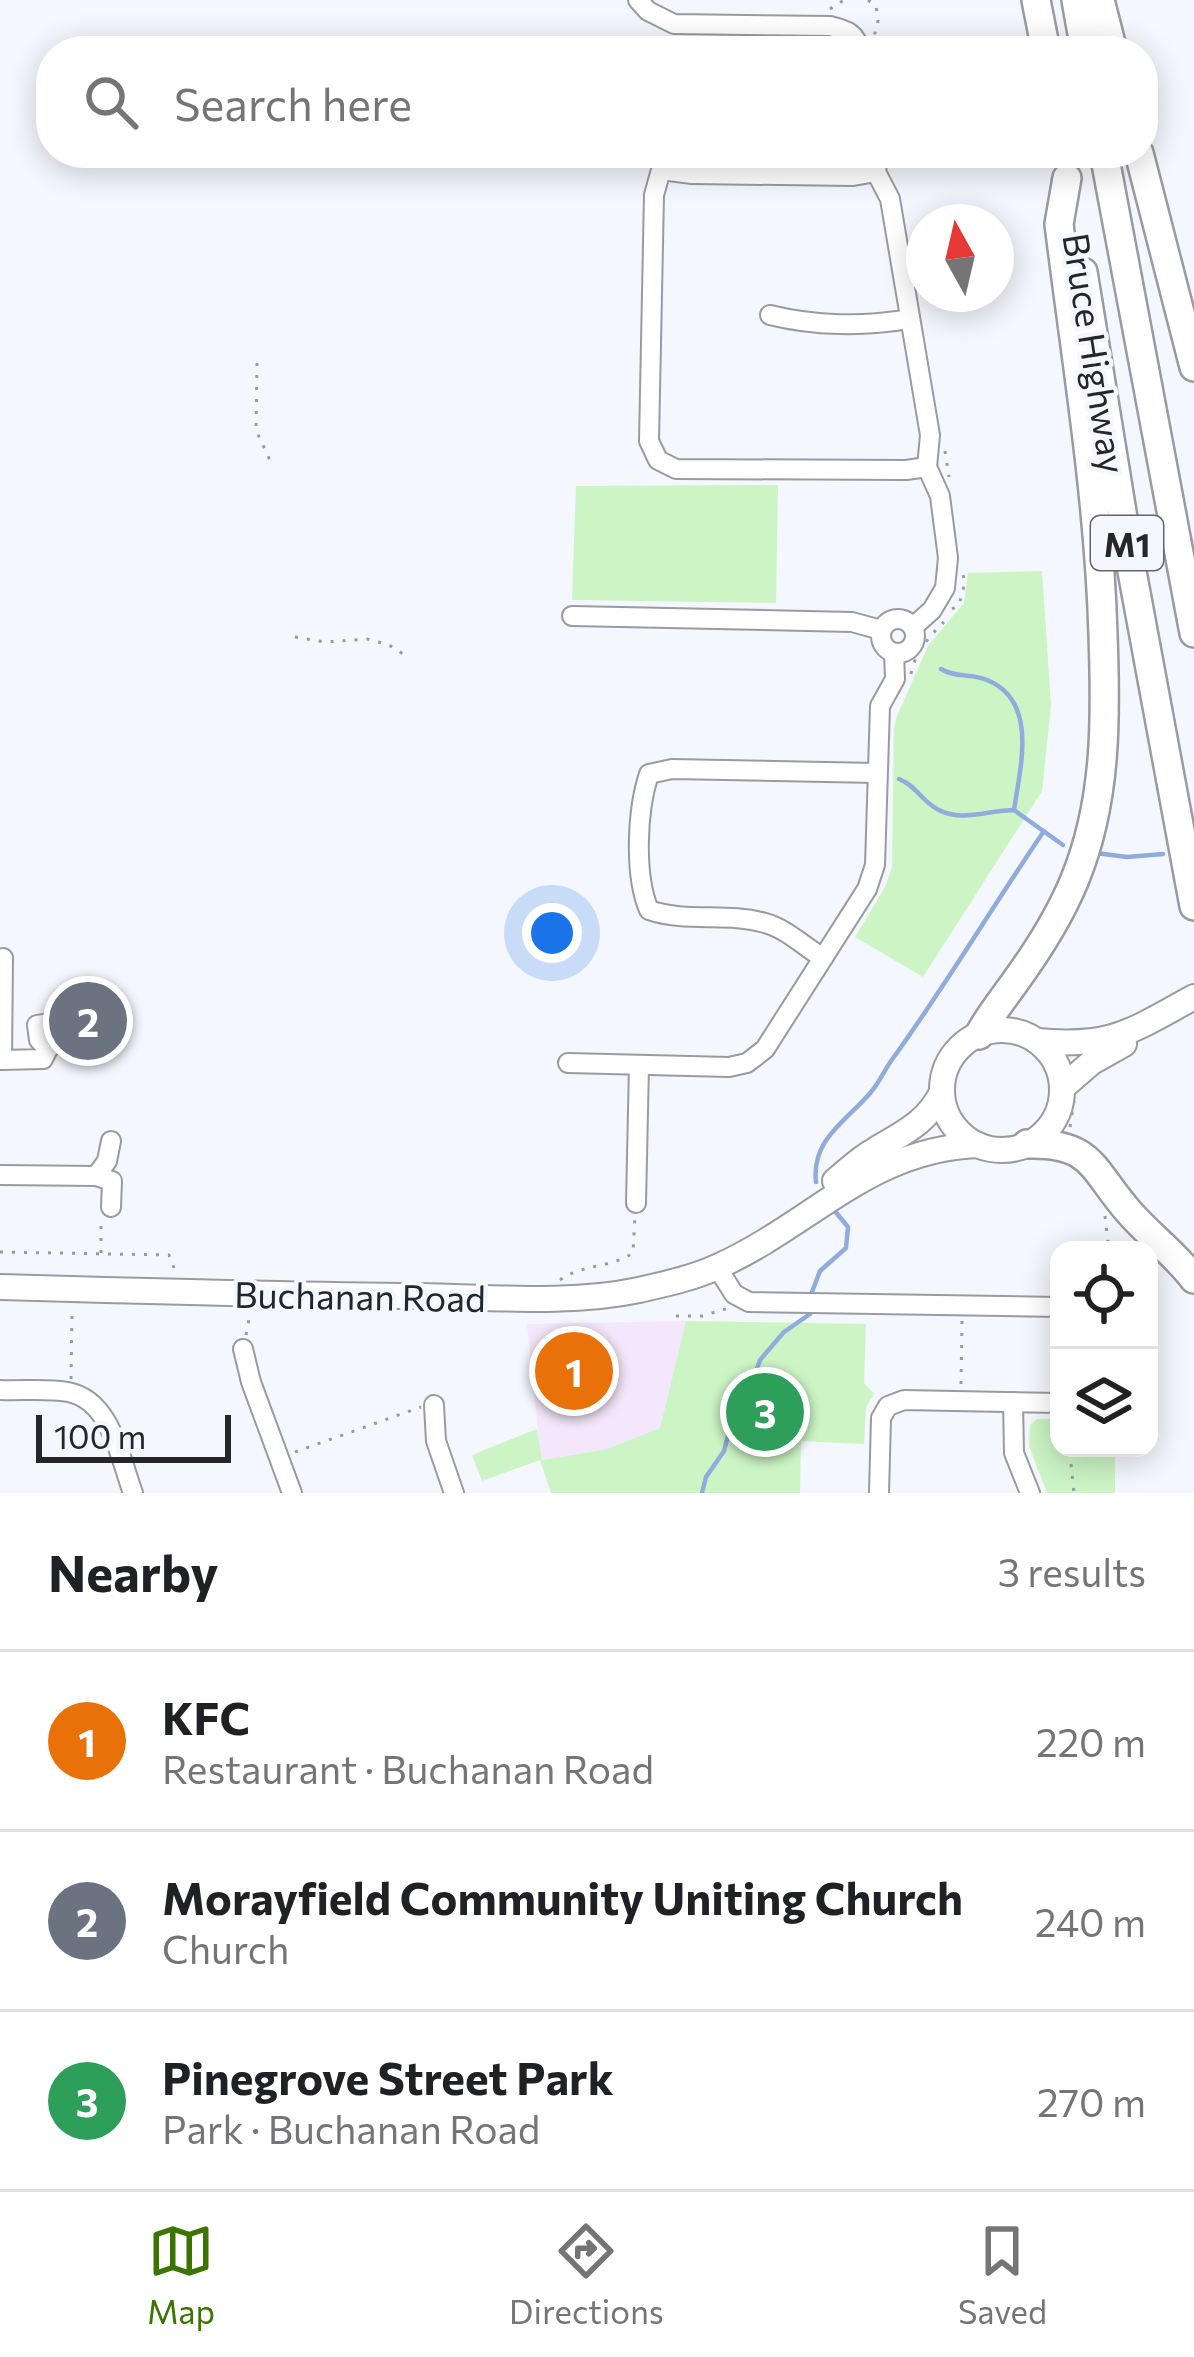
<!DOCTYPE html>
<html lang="en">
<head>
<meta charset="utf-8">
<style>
	body { margin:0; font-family:Commissioner,sans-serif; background:#f2f2f2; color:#202124 }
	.controls { position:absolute; right:36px; bottom:36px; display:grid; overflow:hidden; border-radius:24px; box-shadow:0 6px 30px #0003 }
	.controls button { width:108px; height:108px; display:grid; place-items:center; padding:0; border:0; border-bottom:3px solid #e0e0e0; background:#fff; color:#202124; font:60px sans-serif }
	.compass { position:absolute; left:906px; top:204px; width:108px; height:108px; border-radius:50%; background:#fff; box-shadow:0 6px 30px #0003; rotate:352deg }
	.scale { position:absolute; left:36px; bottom:30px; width:195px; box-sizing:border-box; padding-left:12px; border:6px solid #252629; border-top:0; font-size:33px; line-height:42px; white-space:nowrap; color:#252629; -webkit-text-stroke:9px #f4f7fd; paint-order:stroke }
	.you { position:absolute; left:552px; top:933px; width:42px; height:42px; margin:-30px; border:9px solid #fff; border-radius:50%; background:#1a73e8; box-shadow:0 0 0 18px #1a73e833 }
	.badge { display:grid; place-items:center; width:78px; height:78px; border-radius:50%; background:#3c7401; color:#fff; font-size:39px; font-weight:700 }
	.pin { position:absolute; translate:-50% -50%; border:6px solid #fff; box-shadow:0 3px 12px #0006 }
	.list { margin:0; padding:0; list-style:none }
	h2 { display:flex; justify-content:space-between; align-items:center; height:156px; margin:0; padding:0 48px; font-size:51px }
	h2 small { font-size:39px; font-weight:400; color:#757577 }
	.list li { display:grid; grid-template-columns:78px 1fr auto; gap:36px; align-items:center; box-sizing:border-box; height:180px; padding:0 48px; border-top:3px solid #e0e0e0 }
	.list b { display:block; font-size:45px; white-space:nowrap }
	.list p { margin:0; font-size:39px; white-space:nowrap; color:#757577 }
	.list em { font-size:39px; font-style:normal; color:#757577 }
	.icon { flex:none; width:66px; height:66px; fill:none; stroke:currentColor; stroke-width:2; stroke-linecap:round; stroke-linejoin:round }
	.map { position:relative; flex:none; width:1194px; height:1493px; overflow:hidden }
	.search { position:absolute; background:#fff; box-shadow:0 6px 30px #0003; left:36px; right:36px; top:36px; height:132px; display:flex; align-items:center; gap:30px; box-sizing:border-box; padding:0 42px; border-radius:48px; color:#757577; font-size:45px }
	.sheet { height:696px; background:#fff }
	nav { display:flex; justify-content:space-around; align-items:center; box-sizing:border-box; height:168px; border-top:3px solid #e0e0e0; background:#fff; font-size:33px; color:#757577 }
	nav a { display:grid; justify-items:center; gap:6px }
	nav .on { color:#3c7401 }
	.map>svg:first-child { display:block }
</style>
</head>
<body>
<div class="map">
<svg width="1194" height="1493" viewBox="0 0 1194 1493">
	<rect width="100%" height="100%" fill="#f4f7fd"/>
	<!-- commercial -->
	<path fill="#f5e7fb" d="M686,1321L660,1428L607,1449L541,1460L527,1324Z"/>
	<!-- green -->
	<g fill="#ccf4c5">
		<path d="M778,485L776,603L572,600L576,486Z"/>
		<path d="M1042,571L1051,705L1042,791L923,977L855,937L885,887L892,867L894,728L897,716L928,646L964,603L968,573Z"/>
		<path d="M686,1321L866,1324L864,1383L874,1394L866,1407L864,1444L801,1441L800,1493H551L540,1460L482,1481L472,1455L537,1429L542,1460L607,1449L660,1428Z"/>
		<path d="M1037,1419H1059V1448H1115V1493H1047L1029,1446L1030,1425Z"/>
	</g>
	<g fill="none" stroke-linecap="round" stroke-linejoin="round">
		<!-- stream -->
		<g stroke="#90acdd" stroke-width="4.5">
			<path d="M941,669C955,678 972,673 987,680C1039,701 1020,768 1014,810"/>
			<path d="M899,779C915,785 921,800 937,809C961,823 988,810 1014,810L1063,845"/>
			<path d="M1096,853L1127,857L1163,854"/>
			<path d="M816,1182C811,1139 847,1121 871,1092C879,1083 884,1071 891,1061C945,987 992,907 1044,831"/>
			<path d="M812,1292L820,1271L846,1248L848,1227L834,1210"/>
			<path d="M702,1493L706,1477L724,1451L733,1416L750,1390L760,1360L784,1332L810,1314"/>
		</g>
	</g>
	<!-- building -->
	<path fill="#d7d9e0" stroke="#8a8c92" stroke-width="3" d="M61,997L108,998V1040L61,1039Z"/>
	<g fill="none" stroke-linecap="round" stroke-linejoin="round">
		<defs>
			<g id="minor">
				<path d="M638,0L648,11L674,24L830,26C847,30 856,33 860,51"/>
				<path d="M878,153L876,172L890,199L930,435L927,467L940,496L948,558L945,588L932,610L913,627"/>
				<path d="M876,172L853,176L692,174L661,170L654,195L649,441L658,460L676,469L906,470L927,467"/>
				<path d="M770,315C814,326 864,327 909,319"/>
				<path d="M572,616L852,622L881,630"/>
				<circle cx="898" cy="636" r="17"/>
				<path d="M823,958C805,947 785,928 765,923C727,912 687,923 649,910C634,875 637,810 649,774L672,769L877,773"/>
				<path d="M0,1060H2L3,958"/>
				<path d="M2,1060L43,1059L48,1049L58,1040V1033L50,1023L37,1025L39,1040L48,1049"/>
				<path d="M568,1063L729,1067L747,1063L765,1049L867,889L875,865L880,706L895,679L894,653"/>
				<path d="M0,1175L96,1176L107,1161L111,1141"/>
				<path d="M96,1176L112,1181L111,1207"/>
				<path d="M636,1203L639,1065"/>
				<path d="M717,1267L734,1294L749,1302L1059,1307"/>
				<path d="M243,1349L251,1382L292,1493"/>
				<path d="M0,1390C22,1391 46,1388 68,1392C111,1400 120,1458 133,1493"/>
				<path d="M1013,1402L1014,1453L1030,1493"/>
				<path d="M434,1405L436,1441L454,1493"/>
				<path d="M879,1493L881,1418L888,1406L904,1400L1059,1403"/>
			</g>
			<g id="major">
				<circle cx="1002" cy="1090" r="60"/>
				<path d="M1037,1041C1113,1048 1131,1031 1194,997"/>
				<path d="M1062,1088L1092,1062L1124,1044"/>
				<path d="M835,1181C848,1170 860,1158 875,1150C903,1133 927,1123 942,1092"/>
				<path d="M0,1287C140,1291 280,1295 420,1296C492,1297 568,1305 639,1290C665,1284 693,1278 717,1267C811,1225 869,1149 978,1145"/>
			</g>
			<g id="highway">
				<path d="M1036,0L1046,51"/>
				<path d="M1076,0L1085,51"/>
				<path d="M1100,0L1113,51"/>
				<path d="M1104,153L1194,633"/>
				<path d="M1139,153L1194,367"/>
				<path d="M1083,272L1129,555L1194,906"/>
				<path d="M979,1035C989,1016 1003,999 1015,982C1039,949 1060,916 1075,879C1107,801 1106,717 1103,635C1099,497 1076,361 1059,224L1067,178"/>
				<path d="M1027,1144C1093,1142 1092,1170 1129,1212C1150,1236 1175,1254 1194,1279"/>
			</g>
		</defs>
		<!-- minor casing -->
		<use href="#minor" stroke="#999ba2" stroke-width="22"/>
		<!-- major casing -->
		<use href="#major" stroke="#999ba2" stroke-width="28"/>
		<!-- highway casing -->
		<use href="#highway" stroke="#999ba2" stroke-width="32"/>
		<!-- path -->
		<g stroke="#999ba0" stroke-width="3" stroke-dasharray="3 9" stroke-linecap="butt">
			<path d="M868,0L876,6L878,21L874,37"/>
			<path d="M830,9L844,0"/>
			<path d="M257,363L256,430L273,467"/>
			<path d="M945,451L949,477"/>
			<path d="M952,609L959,605L965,582L963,575"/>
			<path d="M295,637L325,642L367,639L389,645L403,654"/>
			<path d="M911,674C915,652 929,637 944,622"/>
			<path d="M1070,1127L1074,1101"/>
			<path d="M1105,1216L1109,1250"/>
			<path d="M0,1252L169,1255L176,1273H179"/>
			<path d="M101,1253V1220"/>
			<path d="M560,1280C582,1264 611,1268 633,1253L635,1216"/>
			<path d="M676,1316H702L729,1308"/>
			<path d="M246,1335L251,1309"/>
			<path d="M71,1379L72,1314"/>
			<path d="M961,1384L962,1321"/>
			<path d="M295,1452L421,1407"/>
			<path d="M1071,1464L1074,1493"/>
		</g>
		<!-- minor -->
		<use href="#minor" stroke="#fff" stroke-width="18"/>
		<!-- major -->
		<use href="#major" stroke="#fff" stroke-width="24"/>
		<!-- highway -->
		<use href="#highway" stroke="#fff" stroke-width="27"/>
	</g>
	<g text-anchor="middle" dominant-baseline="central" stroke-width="9" stroke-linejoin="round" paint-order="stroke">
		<!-- shield labels -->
		<rect fill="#f4f7fd" stroke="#636569" stroke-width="3" x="1091" y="516" width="72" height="54" rx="9"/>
		<g font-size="33" font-weight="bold" fill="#252629">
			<text x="1127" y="543">M1</text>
		</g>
		<!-- street labels -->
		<g font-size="36" fill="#252629" stroke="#f4f7fd">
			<text transform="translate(1096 353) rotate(81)">Bruce Highway</text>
			<text transform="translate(360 1295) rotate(1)">Buchanan Road</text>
		</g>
	</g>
</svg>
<div class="controls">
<button><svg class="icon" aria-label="locate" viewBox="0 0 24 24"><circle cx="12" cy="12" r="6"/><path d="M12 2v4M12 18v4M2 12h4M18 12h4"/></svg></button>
<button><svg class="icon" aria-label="layers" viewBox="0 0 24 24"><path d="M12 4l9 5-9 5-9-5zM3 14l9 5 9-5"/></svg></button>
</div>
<svg class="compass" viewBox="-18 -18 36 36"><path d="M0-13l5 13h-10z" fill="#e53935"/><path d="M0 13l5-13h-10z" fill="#757577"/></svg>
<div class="scale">100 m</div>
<div class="you"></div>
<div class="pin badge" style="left:574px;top:1371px;background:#e8710a">1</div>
<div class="pin badge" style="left:88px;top:1021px;background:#6b7280">2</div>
<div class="pin badge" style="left:765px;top:1412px;background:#2e9e5b">3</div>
<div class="search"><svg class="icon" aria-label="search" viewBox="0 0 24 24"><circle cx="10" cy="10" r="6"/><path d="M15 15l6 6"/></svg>Search here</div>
</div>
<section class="sheet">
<h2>Nearby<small>3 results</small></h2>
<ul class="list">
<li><span class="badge" style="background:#e8710a">1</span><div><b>KFC</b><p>Restaurant · Buchanan Road</p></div><em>220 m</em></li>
<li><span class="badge" style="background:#6b7280">2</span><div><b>Morayfield Community Uniting Church</b><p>Church</p></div><em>240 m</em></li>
<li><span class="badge" style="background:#2e9e5b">3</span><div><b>Pinegrove Street Park</b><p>Park · Buchanan Road</p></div><em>270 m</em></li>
</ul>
</section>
<nav>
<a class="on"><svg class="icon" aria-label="map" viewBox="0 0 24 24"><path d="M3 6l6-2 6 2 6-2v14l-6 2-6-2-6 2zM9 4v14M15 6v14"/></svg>Map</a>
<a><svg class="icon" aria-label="directions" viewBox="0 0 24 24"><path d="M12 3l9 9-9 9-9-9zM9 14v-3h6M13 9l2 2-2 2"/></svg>Directions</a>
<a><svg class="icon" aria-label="saved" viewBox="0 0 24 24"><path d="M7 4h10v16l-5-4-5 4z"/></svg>Saved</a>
</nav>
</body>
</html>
